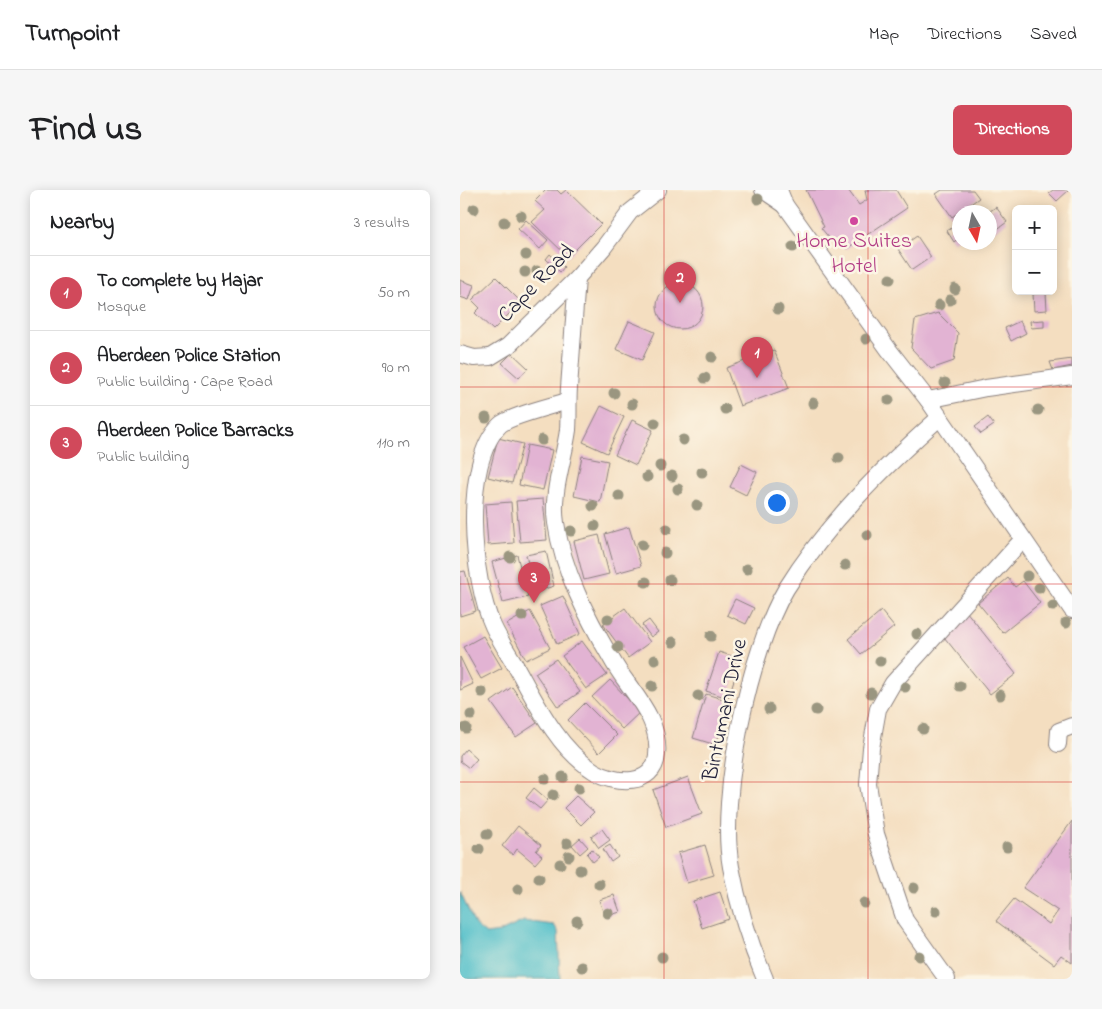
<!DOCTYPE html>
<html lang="en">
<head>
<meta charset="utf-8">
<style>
	body { margin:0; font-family:"Indie Flower",sans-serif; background:#f6f6f6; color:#202124 }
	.controls { position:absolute; right:15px; top:15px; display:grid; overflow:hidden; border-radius:8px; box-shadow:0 2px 12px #0003 }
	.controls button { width:45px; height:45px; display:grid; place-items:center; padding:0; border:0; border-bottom:1px solid #e0e0e0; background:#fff; color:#202124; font:25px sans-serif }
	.compass { position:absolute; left:492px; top:15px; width:45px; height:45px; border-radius:50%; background:#fff; box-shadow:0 2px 12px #0003; rotate:171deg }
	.you { position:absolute; left:316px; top:312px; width:18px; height:18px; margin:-12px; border:4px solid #fff; border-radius:50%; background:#1a73e8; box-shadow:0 0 0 8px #1a73e833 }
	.badge { display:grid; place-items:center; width:32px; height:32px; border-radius:50%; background:#d1495b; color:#fff; font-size:16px; font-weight:700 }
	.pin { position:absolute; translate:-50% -41px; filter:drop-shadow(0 1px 2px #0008) }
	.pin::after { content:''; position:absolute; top:26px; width:18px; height:15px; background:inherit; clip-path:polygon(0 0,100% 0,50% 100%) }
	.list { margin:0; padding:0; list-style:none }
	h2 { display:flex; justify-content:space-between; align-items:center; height:65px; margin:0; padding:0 20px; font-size:21px }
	h2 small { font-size:16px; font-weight:400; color:#757577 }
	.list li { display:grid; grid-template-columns:32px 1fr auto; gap:15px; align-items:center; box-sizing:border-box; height:75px; padding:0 20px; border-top:1px solid #e0e0e0 }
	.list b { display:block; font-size:19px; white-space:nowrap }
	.list p { margin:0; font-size:16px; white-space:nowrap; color:#757577 }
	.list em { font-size:16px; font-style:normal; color:#757577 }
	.map { position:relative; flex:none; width:612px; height:789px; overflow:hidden; border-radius:8px }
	header { display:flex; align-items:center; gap:30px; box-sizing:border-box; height:70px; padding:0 25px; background:#fff; border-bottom:1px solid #e0e0e0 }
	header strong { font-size:24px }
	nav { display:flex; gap:28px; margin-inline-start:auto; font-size:18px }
	.intro { display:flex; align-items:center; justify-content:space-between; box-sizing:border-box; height:120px; padding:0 30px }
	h1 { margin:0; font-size:35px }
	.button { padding:12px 22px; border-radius:8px; background:#d1495b; color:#fff; font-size:18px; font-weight:700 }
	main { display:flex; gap:30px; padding:0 30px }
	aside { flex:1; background:#fff; border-radius:8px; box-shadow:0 2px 12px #0003 }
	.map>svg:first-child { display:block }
</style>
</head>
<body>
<header>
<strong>Turnpoint</strong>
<nav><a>Map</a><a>Directions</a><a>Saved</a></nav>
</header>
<div class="intro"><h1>Find us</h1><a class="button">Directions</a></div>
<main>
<aside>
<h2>Nearby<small>3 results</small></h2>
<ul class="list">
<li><span class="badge">1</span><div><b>To complete by Hajar</b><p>Mosque</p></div><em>50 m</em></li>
<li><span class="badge">2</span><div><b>Aberdeen Police Station</b><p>Public building · Cape Road</p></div><em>90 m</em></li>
<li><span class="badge">3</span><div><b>Aberdeen Police Barracks</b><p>Public building</p></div><em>110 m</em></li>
</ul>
</aside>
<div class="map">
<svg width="612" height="789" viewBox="0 0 612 789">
	<rect width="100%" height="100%" fill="#fcf5e5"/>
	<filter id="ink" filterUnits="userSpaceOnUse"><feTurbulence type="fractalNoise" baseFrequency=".02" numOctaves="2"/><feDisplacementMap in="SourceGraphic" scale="10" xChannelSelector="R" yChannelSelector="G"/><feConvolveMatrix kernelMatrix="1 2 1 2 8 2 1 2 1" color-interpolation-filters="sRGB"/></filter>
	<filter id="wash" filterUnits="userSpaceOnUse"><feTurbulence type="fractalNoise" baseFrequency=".0096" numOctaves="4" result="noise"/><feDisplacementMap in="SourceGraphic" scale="20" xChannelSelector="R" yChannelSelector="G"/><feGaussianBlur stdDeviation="1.12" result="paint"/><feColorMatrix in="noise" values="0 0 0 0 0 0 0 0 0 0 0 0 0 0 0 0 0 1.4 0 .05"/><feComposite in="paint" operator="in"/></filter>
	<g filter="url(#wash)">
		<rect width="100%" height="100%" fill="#f4dec0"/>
		<!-- water -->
		<path fill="#53c0ca" stroke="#3a7182" d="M0,702L15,735L26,744L40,742L64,731L94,735L98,741L100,789H0Z"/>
		<g id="blocks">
			<!-- building -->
			<g fill="#e2b3d3">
				<path d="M86,0H97L101,4L106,0L141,34L108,67L72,32L85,20L75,11Z"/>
				<path d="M346,0H388L399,15L407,10L405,0H436L447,18L386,59L381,52L375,55L361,38L364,37Z"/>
				<path d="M482,0H513L519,8L492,27L476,4Z"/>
				<path d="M593,0H609L597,11L589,3Z"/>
				<path d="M536,17L547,32L532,43L530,40V21Z"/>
				<path d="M66,30L88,50L80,59L58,39Z"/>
				<path d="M493,37L500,47L494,52L487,41Z"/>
				<path d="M457,46L471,67L452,80L438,59Z"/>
				<path d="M90,64L104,77L100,82L86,69Z"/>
				<path d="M36,87L61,112L33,140L15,123L20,118L12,110Z"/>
				<path d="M0,90L14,95L9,110L0,107Z"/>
				<circle cx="220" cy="116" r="23"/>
				<path d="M586,103L587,120L574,121L573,104Z"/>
				<path d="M478,123L498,143L494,171L471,179L451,158L455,130Z"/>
				<path d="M584,130V137L571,138L570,131Z"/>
				<path d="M169,131L195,142L182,170L156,159Z"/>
				<path d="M560,131L566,143L551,151L545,138Z"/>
				<path d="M314,160L329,198L280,216L266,178Z"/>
				<path d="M52,163L68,178L59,188L42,173Z"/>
				<path d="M612,169V176L593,180L590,172Z"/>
				<path d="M141,216L164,227L147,263L123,252Z"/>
				<path d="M528,227L534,235L521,244L515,237Z"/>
				<path d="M172,230L193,240L176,275L155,265Z"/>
				<path d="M38,248L63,254L52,293L28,287Z"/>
				<path d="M67,255L92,260L83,300L59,295Z"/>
				<path d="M122,266L148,271L140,312L114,306Z"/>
				<path d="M281,274L297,282L286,305L270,297Z"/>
				<path d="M83,309L87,350L60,352L56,311Z"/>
				<path d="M51,312L54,353L28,355L25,314Z"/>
				<path d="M169,337L181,376L156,383L145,344Z"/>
				<path d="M139,345L149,384L124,390L114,351Z"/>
				<path d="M86,361L94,396L75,402L66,365Z"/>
				<path d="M57,365L68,407L43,413L32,372Z"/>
				<path d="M5,381L16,421L0,426V382Z"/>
				<path d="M548,388L555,397L563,391L580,413L543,443L518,413Z"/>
				<path d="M103,406L120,444L97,454L80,416Z"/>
				<path d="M275,409L294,418L286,434L267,425Z"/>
				<path d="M165,418L190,452L168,468L143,434Z"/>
				<path d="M70,421L90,458L66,470L47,434Z"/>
				<path d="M421,421L434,437L401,464L388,449Z"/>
				<path d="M506,421L556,484L530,504L484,447Z"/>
				<path d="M189,430L198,442L191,447L182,435Z"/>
				<path d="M23,446L42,478L21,489L3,457Z"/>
				<path d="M122,451L147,485L126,499L102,466Z"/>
				<path d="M259,462L281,469L268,508L246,501Z"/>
				<path d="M0,467L13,494L0,500Z"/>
				<path d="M96,469L120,502L98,517L75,483Z"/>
				<path d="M150,490L180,522L162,539L132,507Z"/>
				<path d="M52,497L77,533L56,547L31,512Z"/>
				<path d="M246,504L269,511L256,555L233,548Z"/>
				<path d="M125,513L157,545L139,563L108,530Z"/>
				<path d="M6,559L17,569L9,578L0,571V566Z"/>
				<path d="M228,587L242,624L206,637L193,600Z"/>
				<path d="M74,598L88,610L80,619L66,608Z"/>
				<path d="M116,606L134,622L121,635L104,618Z"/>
				<path d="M612,631V773L601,765L594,774L536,731L554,709L589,734L598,721L563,698Z"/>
				<path d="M58,636L81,655L76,661L82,666L75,674L57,659L53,665L42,656Z"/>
				<path d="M142,639L150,650L139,658L131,647Z"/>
				<path d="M120,648L128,657L120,664L112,655Z"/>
				<path d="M150,655L158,667L151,672L143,659Z"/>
				<path d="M245,655L254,685L227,693L218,663Z"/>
				<path d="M132,659L139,667L133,672L127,664Z"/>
				<path d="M260,702L269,729L242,738L233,711Z"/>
				<path d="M154,705L160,722L145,727L139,710Z"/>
			</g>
		</g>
	</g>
	<g filter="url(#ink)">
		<use href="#blocks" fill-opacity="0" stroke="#8b807e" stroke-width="1"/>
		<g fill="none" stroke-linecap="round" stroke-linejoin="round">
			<defs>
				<g id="minor">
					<path d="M303,0L325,15"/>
					<path d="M319,0L325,15L429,160L468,210L612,420"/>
					<path d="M0,164L14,168L30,167L48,156L117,88L144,57L170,22L198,0"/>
					<path d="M468,210L526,198L612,186"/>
					<path d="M108,211C94,215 48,227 40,235C1,273 12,391 33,436C39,449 47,461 54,473C67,496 78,519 94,541C105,557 117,570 134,581C155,594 194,597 197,565C201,526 168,500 151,468C127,427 103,381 96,333C91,302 104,270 108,240C109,226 108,212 109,198C112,161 114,125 117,88"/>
					<path d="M598,554L599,541L612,536"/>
					<path d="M305,789C290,754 278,715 271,677C258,608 290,459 326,399C367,333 422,279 479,228"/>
					<path d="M487,789L445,730L416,644L408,594L411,558L418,519L433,493L562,350"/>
				</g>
			</defs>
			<!-- minor casing -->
			<use href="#minor" stroke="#8b807e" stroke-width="18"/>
			<!-- minor -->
			<use href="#minor" stroke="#fff" stroke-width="16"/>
		</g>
		<!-- trees -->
		<g fill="#9a9680">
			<circle cx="298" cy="9" r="5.5"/>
			<circle cx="14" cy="19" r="5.5"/>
			<circle cx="61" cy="26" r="5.5"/>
			<circle cx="44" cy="32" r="5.5"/>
			<circle cx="333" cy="57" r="5.5"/>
			<circle cx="66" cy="65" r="5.5"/>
			<circle cx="77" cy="81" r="5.5"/>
			<circle cx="65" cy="82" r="5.5"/>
			<circle cx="430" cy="89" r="5.5"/>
			<circle cx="495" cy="99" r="5.5"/>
			<circle cx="490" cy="110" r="5.5"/>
			<circle cx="479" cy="115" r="5.5"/>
			<circle cx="318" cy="119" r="5.5"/>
			<circle cx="406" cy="149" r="5.5"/>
			<circle cx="252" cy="167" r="5.5"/>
			<circle cx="245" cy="188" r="5.5"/>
			<circle cx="485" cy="193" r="5.5"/>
			<circle cx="154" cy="203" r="5.5"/>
			<circle cx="429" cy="210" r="5.5"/>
			<circle cx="353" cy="213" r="5.5"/>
			<circle cx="172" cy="214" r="5.5"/>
			<circle cx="265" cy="219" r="5.5"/>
			<circle cx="578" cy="220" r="5.5"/>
			<circle cx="26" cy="228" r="5.5"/>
			<circle cx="195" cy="233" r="5.5"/>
			<circle cx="82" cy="250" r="5.5"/>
			<circle cx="223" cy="250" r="5.5"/>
			<circle cx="379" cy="268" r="5.5"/>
			<circle cx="200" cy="276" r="5.5"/>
			<circle cx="242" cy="282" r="5.5"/>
			<circle cx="212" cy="286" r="5.5"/>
			<circle cx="187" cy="287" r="5.5"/>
			<circle cx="218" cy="299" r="5.5"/>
			<circle cx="159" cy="306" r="5.5"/>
			<circle cx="237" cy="315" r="5.5"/>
			<circle cx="133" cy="316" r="5.5"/>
			<circle cx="135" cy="336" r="5.5"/>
			<circle cx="207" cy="339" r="5.5"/>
			<circle cx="111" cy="341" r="5.5"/>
			<circle cx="407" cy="345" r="5.5"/>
			<circle cx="182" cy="355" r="5.5"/>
			<circle cx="205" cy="363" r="5.5"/>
			<circle cx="50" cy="367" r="5.5"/>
			<circle cx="385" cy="375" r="5.5"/>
			<circle cx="287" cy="379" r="5.5"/>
			<circle cx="567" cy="386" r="5.5"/>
			<circle cx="210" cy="390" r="5.5"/>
			<circle cx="186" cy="392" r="5.5"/>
			<circle cx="579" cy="398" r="5.5"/>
			<circle cx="593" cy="416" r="5.5"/>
			<circle cx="62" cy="426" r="5.5"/>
			<circle cx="148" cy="429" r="5.5"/>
			<circle cx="606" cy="433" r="5.5"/>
			<circle cx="457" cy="444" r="5.5"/>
			<circle cx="251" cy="446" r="5.5"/>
			<circle cx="213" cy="452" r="5.5"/>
			<circle cx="158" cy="457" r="5.5"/>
			<circle cx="195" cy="470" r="5.5"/>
			<circle cx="420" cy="471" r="5.5"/>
			<circle cx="192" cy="496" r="5.5"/>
			<circle cx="500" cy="496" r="5.5"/>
			<circle cx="445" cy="497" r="5.5"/>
			<circle cx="22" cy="502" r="5.5"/>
			<circle cx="411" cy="503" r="5.5"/>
			<circle cx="540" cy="505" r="5.5"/>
			<circle cx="238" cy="506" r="5.5"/>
			<circle cx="309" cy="519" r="5.5"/>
			<circle cx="356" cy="520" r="5.5"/>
			<circle cx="11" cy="525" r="5.5"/>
			<circle cx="6" cy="538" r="5.5"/>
			<circle cx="463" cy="539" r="5.5"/>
			<circle cx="103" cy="587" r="5.5"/>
			<circle cx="85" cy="589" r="5.5"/>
			<circle cx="119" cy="598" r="5.5"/>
			<circle cx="93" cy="605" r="5.5"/>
			<circle cx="27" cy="644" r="5.5"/>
			<circle cx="107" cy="653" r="5.5"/>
			<circle cx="547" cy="657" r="5.5"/>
			<circle cx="19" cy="659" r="5.5"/>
			<circle cx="109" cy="666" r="5.5"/>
			<circle cx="100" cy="674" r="5.5"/>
			<circle cx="120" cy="680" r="5.5"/>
			<circle cx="79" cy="688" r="5.5"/>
			<circle cx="139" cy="694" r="5.5"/>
			<circle cx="454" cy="698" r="5.5"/>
			<circle cx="58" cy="699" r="5.5"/>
			<circle cx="404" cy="713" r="5.5"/>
			<circle cx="476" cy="721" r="5.5"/>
			<circle cx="148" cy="723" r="5.5"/>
			<circle cx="117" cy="731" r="5.5"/>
			<circle cx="459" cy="766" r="5.5"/>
			<circle cx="202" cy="767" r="5.5"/>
			<circle cx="122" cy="777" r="5.5"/>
		</g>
	</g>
	<!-- grid -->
	<path fill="none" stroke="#d62828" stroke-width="1" stroke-opacity="0.55" d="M204,0V789M408,0V789M0,197H612M0,394H612M0,592H612"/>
	<!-- markers -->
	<circle fill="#d1479c" stroke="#fcf5e5" stroke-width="2" cx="394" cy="31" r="5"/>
	<g text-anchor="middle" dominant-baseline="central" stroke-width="5" stroke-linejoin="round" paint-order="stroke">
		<!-- hotel labels -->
		<g font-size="22" fill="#b23c85" stroke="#fcf5e5">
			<text x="394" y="52">Home Suites<tspan x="394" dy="25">Hotel</tspan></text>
		</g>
		<!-- street labels -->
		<g font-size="22" fill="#22223b" stroke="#fcf5e5">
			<text transform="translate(77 94) rotate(-46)">Cape Road</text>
			<text transform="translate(266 520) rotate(-78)">Bintumani Drive</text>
		</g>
	</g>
</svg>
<div class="controls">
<button>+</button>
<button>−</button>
</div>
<svg class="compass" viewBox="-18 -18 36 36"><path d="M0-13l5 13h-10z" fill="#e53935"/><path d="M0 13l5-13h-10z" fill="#757577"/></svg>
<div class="you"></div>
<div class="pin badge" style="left:297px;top:188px">1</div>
<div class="pin badge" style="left:220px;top:113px">2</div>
<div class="pin badge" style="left:74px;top:413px">3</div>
</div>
</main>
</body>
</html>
